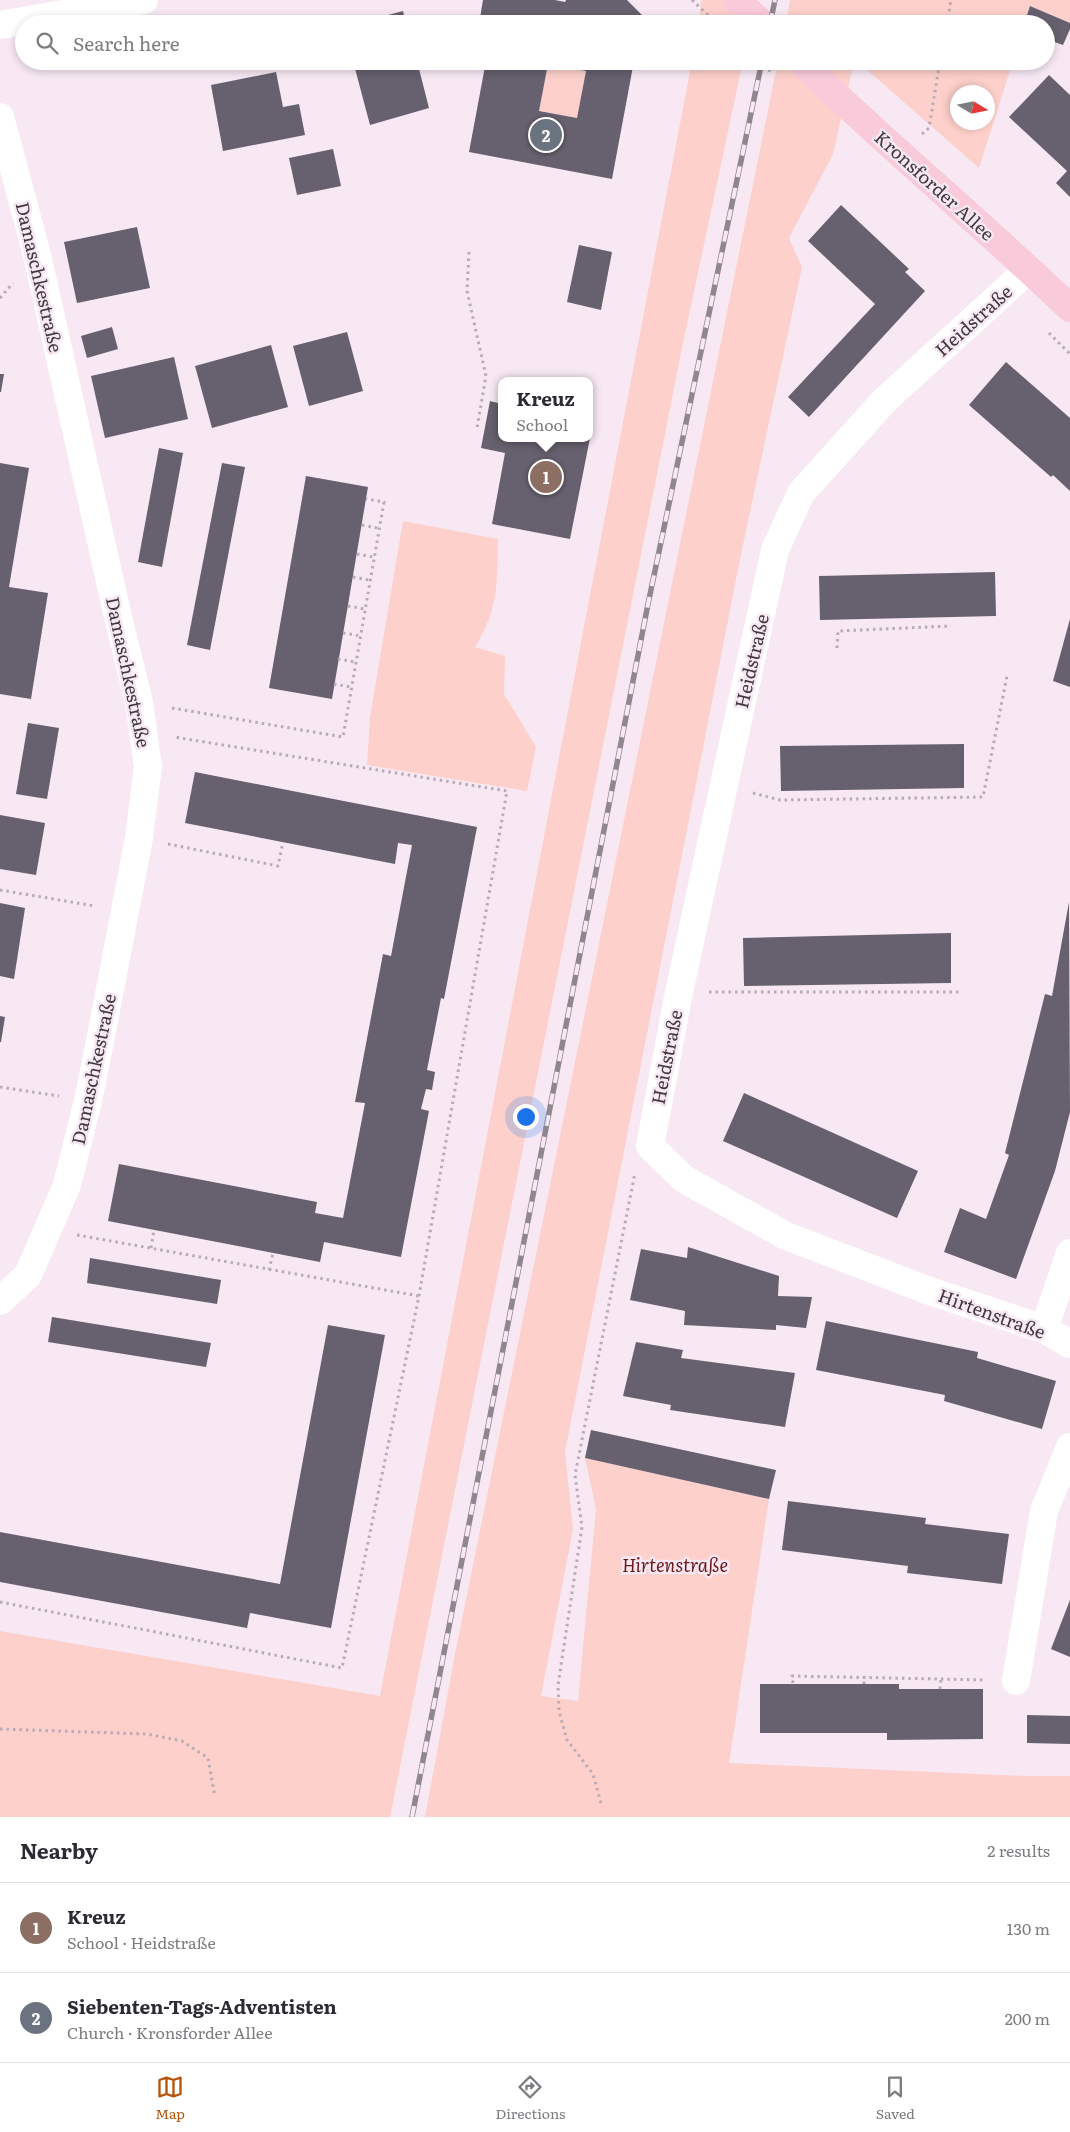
<!DOCTYPE html>
<html lang="en">
<head>
<meta charset="utf-8">
<style>
	body { margin:0; font-family:Literata,serif; background:#f2f2f3; color:#2b2b33 }
	.compass { position:absolute; left:950px; top:85px; width:45px; height:45px; border-radius:50%; background:#fff; box-shadow:0 2px 8px #0003; rotate:100deg }
	.you { position:absolute; left:525px; top:1116px; width:18px; height:18px; margin:-12px; border:4px solid #fff; border-radius:50%; background:#1a73e8; box-shadow:0 0 0 8px #1a73e833 }
	.badge { display:grid; place-items:center; width:32px; height:32px; border-radius:50%; background:#b45309; color:#fff; font-size:16px; font-weight:700 }
	.pin { position:absolute; translate:-50% -50%; border:2px solid #fff; box-shadow:0 1px 5px #0006 }
	.popup { position:absolute; left:498px; top:377px; width:95px; height:65px; box-sizing:border-box; display:grid; place-content:center; border-radius:10px; background:#fff; filter:drop-shadow(0 1px 4px #0005); font-size:16px; white-space:nowrap; color:#7c7c81 }
	.popup b { font-size:19px; color:#2b2b33 }
	.popup::after { content:''; position:absolute; left:50%; top:100%; margin-left:-10px; border:10px solid transparent; border-top-color:#fff }
	.list { margin:0; padding:0; list-style:none }
	h2 { display:flex; justify-content:space-between; align-items:center; height:65px; margin:0; padding:0 20px; font-size:21px }
	h2 small { font-size:16px; font-weight:400; color:#7c7c81 }
	.list li { display:grid; grid-template-columns:32px 1fr auto; gap:15px; align-items:center; box-sizing:border-box; height:90px; padding:0 20px; border-top:1px solid #e1e1e2 }
	.list b { display:block; font-size:19px; white-space:nowrap }
	.list p { margin:0; font-size:16px; white-space:nowrap; color:#7c7c81 }
	.list em { font-size:16px; font-style:normal; color:#7c7c81 }
	.icon { flex:none; width:28px; height:28px; fill:none; stroke:currentColor; stroke-width:2; stroke-linecap:round; stroke-linejoin:round }
	.map { position:relative; flex:none; width:1070px; height:1817px; overflow:hidden }
	.search { position:absolute; background:#fff; box-shadow:0 2px 8px #0003; left:15px; right:15px; top:15px; height:55px; display:flex; align-items:center; gap:12px; box-sizing:border-box; padding:0 18px; border-radius:28px; color:#7c7c81; font-size:19px }
	.sheet { height:245px; background:#fff }
	nav { display:flex; justify-content:space-around; align-items:center; box-sizing:border-box; height:70px; border-top:1px solid #e1e1e2; background:#fff; font-size:14px; color:#7c7c81 }
	nav a { display:grid; justify-items:center; gap:2px }
	nav .on { color:#b45309 }
	.map>svg:first-child { display:block }
</style>
</head>
<body>
<div class="map">
<svg width="1070" height="1817" viewBox="0 0 1070 1817">
	<rect width="100%" height="100%" fill="#f7e8f3"/>
	<!-- green -->
	<g fill="#fdd0cb" fill-rule="evenodd">
		<path d="M701,0H756L751,24H699Z"/>
		<path d="M790,0H1070V23L1030,6L1024,24H786Z"/>
		<path d="M692,61H743L683,343L390,1817H0V1631L380,1696Z"/>
		<path d="M778,61H854L833,154L789,238L802,267L740,559L565,1452L573,1529L541,1696L578,1701L596,1509L585,1458L769,1499L729,1763L1025,1776H1070V1817H425L455,1654Z"/>
		<path d="M857,61H1013L979,168ZM958,92H988V122H958Z"/>
		<path d="M548,64L586,71L577,118L539,111Z"/>
		<path d="M403,521L498,539C497,583 499,608 475,647L505,656L504,694L536,747L527,791L367,765L370,718Z"/>
	</g>
	<!-- building -->
	<g fill="#67606e" fill-rule="evenodd">
		<path d="M483,0H555L565,2L566,0H627L642,15L640,24H479Z"/>
		<path d="M1030,6L1070,23V29L1063,45L1046,39V24H1024Z"/>
		<path d="M403,11L406,24H359L358,23Z"/>
		<path d="M353,61H417L429,108L370,125Z"/>
		<path d="M486,61H634L612,179L469,152ZM548,64L586,71L577,118L539,111Z"/>
		<path d="M276,72L283,107L299,104L305,135L223,151L211,85Z"/>
		<path d="M1049,75L1070,95V197L1056,183L1067,171L1009,117Z"/>
		<path d="M333,149L341,186L297,195L289,158Z"/>
		<path d="M841,205L909,269L905,272L925,291L809,417L788,397L875,304L808,241Z"/>
		<path d="M137,227L150,288L77,303L64,242Z"/>
		<path d="M579,245L612,252L601,310L567,302Z"/>
		<path d="M112,327L118,349L87,358L81,336Z"/>
		<path d="M347,332L363,391L309,406L293,346Z"/>
		<path d="M271,345L288,407L212,428L195,366Z"/>
		<path d="M174,357L188,419L105,438L91,376Z"/>
		<path d="M1006,362L1070,418V491L1053,475L1051,477L969,405Z"/>
		<path d="M0,374H4L1,392H0Z"/>
		<path d="M490,401L502,404V438H590L570,539L492,524L505,453L481,448Z"/>
		<path d="M159,448L183,453L162,567L138,562Z"/>
		<path d="M0,463L29,468L9,587L48,593L31,699L0,694Z"/>
		<path d="M222,463L245,467L210,650L187,645Z"/>
		<path d="M306,476L368,487L332,699L269,688Z"/>
		<path d="M995,572L996,616L820,620L819,576Z"/>
		<path d="M1070,619V687L1053,681Z"/>
		<path d="M28,723L59,728L47,799L16,794Z"/>
		<path d="M964,744V788L781,791L780,746Z"/>
		<path d="M195,772L477,827L444,999L441,998L427,1070L435,1072L432,1090L426,1089L421,1109L429,1111L401,1257L324,1242L320,1262L108,1221L119,1164L317,1202L315,1213L343,1218L365,1103L355,1102L383,954L391,956L412,845L398,843L395,864L185,823Z"/>
		<path d="M0,815L45,823L36,875L0,869Z"/>
		<path d="M1069,902L1070,1112L1055,1171L1016,1279L944,1252L960,1208L986,1219L1009,1155L1005,1153L1045,994L1052,996Z"/>
		<path d="M0,903L25,908L14,979L0,976Z"/>
		<path d="M951,933V983L744,986L743,938Z"/>
		<path d="M0,1016L5,1017L1,1042H0Z"/>
		<path d="M744,1093L918,1171L897,1218L723,1141Z"/>
		<path d="M688,1247L779,1276L778,1296L812,1297L806,1328L776,1325V1330L684,1325L685,1311L630,1300L641,1249L687,1258Z"/>
		<path d="M90,1258L221,1280L217,1304L87,1283Z"/>
		<path d="M52,1317L211,1343L206,1367L48,1342Z"/>
		<path d="M826,1321L978,1352L977,1358L1056,1381L1042,1429L944,1401L945,1395L816,1370Z"/>
		<path d="M328,1325L385,1335L331,1628L250,1613L247,1628L0,1582V1532L280,1584Z"/>
		<path d="M636,1342L683,1350L681,1358L795,1373L785,1427L670,1410L671,1405L623,1396Z"/>
		<path d="M591,1430L776,1470L769,1499L585,1458Z"/>
		<path d="M788,1501L926,1518L925,1524L1009,1534L1002,1584L907,1573L908,1566L782,1550Z"/>
		<path d="M1070,1600V1657L1051,1649Z"/>
		<path d="M760,1684H899V1689H983V1739L887,1740V1733H760Z"/>
		<path d="M1027,1715L1070,1716V1744L1027,1743Z"/>
	</g>
	<g fill="none" stroke-linecap="round" stroke-linejoin="round">
		<!-- path -->
		<g stroke="#b7acb5" stroke-width="3" stroke-dasharray="2.5 4" stroke-linecap="butt">
			<path d="M692,0L710,17"/>
			<path d="M947,24L951,0"/>
			<path d="M759,61L771,72"/>
			<path d="M922,134L929,128L940,61"/>
			<path d="M469,252L467,291L486,376L477,428"/>
			<path d="M0,298L13,283"/>
			<path d="M1049,333L1070,354"/>
			<path d="M362,525L378,528"/>
			<path d="M357,554L373,557"/>
			<path d="M353,577L369,580"/>
			<path d="M348,606L365,609"/>
			<path d="M343,633L361,636"/>
			<path d="M837,648L838,631L951,626"/>
			<path d="M338,659L355,662"/>
			<path d="M334,684L351,687"/>
			<path d="M172,708L343,737L384,502L366,499"/>
			<path d="M753,793L780,800L983,797L1007,676"/>
			<path d="M168,844L278,866L283,842"/>
			<path d="M0,890L95,906"/>
			<path d="M709,992H959"/>
			<path d="M0,1087L59,1096"/>
			<path d="M77,1235L419,1296"/>
			<path d="M151,1248L154,1230"/>
			<path d="M269,1270L273,1253"/>
			<path d="M0,1602L342,1668L419,1296L507,791L174,737"/>
			<path d="M793,1683L792,1676L986,1680"/>
			<path d="M864,1684V1676"/>
			<path d="M940,1689L941,1679"/>
			<path d="M0,1729L147,1734L182,1741L208,1758L215,1797"/>
			<path d="M601,1803L593,1774L567,1740L559,1711L558,1685L582,1527L575,1475L635,1173"/>
		</g>
		<!-- minor -->
		<g stroke="#fff" stroke-width="28">
			<path d="M0,25L144,0"/>
			<path d="M0,117L37,255L118,617L139,702L148,767L139,838L102,1031L88,1101L67,1185L28,1275L0,1301"/>
			<path d="M1029,269L885,400L801,493L775,550L679,992L650,1146L684,1179L784,1235L927,1290L1044,1329L1070,1344"/>
			<path d="M1044,1329L1070,1253"/>
			<path d="M1016,1681L1044,1511L1070,1447"/>
		</g>
		<!-- major -->
		<g stroke="#f9cad9" stroke-width="28">
			<path d="M737,0L762,24"/>
			<path d="M800,61C888,146 982,224 1070,308"/>
		</g>
		<defs>
			<g id="rail">
				<path d="M770,24L775,0"/>
				<path d="M412,1817L648,604L762,61"/>
			</g>
		</defs>
		<!-- rail casing -->
		<use href="#rail" stroke="#90868d" stroke-width="5.5"/>
		<!-- rail -->
		<use href="#rail" stroke="#f7e8f3" stroke-width="4" stroke-dasharray="11" stroke-linecap="butt"/>
	</g>
	<g text-anchor="middle" dominant-baseline="central" stroke-width="5" stroke-linejoin="round" paint-order="stroke">
		<!-- street labels -->
		<g font-size="18" fill="#403a3f" stroke="#f7e8f3">
			<text transform="translate(935 185) rotate(42)">Kronsforder Allee</text>
			<text transform="translate(40 277) rotate(77)">Damaschkestraße</text>
			<text transform="translate(973 320) rotate(-42)">Heidstraße</text>
			<text transform="translate(751 661) rotate(-77)">Heidstraße</text>
			<text transform="translate(129 672) rotate(78)">Damaschkestraße</text>
			<text transform="translate(666 1057) rotate(-79)">Heidstraße</text>
			<text transform="translate(93 1069) rotate(-78)">Damaschkestraße</text>
			<text transform="translate(992 1313) rotate(20)">Hirtenstraße</text>
		</g>
		<!-- park labels -->
		<g font-size="18" font-style="italic" fill="#6b1617" stroke="#f7e8f3">
			<text x="675" y="1564">Hirtenstraße</text>
		</g>
	</g>
</svg>
<svg class="compass" viewBox="-18 -18 36 36"><path d="M0-13l5 13h-10z" fill="#e53935"/><path d="M0 13l5-13h-10z" fill="#7c7c81"/></svg>
<div class="you"></div>
<div class="pin badge" style="left:546px;top:477px;background:#8d6e63">1</div>
<div class="popup"><b>Kreuz</b>School</div>
<div class="pin badge" style="left:546px;top:135px;background:#6b7280">2</div>
<div class="search"><svg class="icon" aria-label="search" viewBox="0 0 24 24"><circle cx="10" cy="10" r="6"/><path d="M15 15l6 6"/></svg>Search here</div>
</div>
<section class="sheet">
<h2>Nearby<small>2 results</small></h2>
<ul class="list">
<li><span class="badge" style="background:#8d6e63">1</span><div><b>Kreuz</b><p>School · Heidstraße</p></div><em>130 m</em></li>
<li><span class="badge" style="background:#6b7280">2</span><div><b>Siebenten-Tags-Adventisten</b><p>Church · Kronsforder Allee</p></div><em>200 m</em></li>
</ul>
</section>
<nav>
<a class="on"><svg class="icon" aria-label="map" viewBox="0 0 24 24"><path d="M3 6l6-2 6 2 6-2v14l-6 2-6-2-6 2zM9 4v14M15 6v14"/></svg>Map</a>
<a><svg class="icon" aria-label="directions" viewBox="0 0 24 24"><path d="M12 3l9 9-9 9-9-9zM9 14v-3h6M13 9l2 2-2 2"/></svg>Directions</a>
<a><svg class="icon" aria-label="saved" viewBox="0 0 24 24"><path d="M7 4h10v16l-5-4-5 4z"/></svg>Saved</a>
</nav>
</body>
</html>
